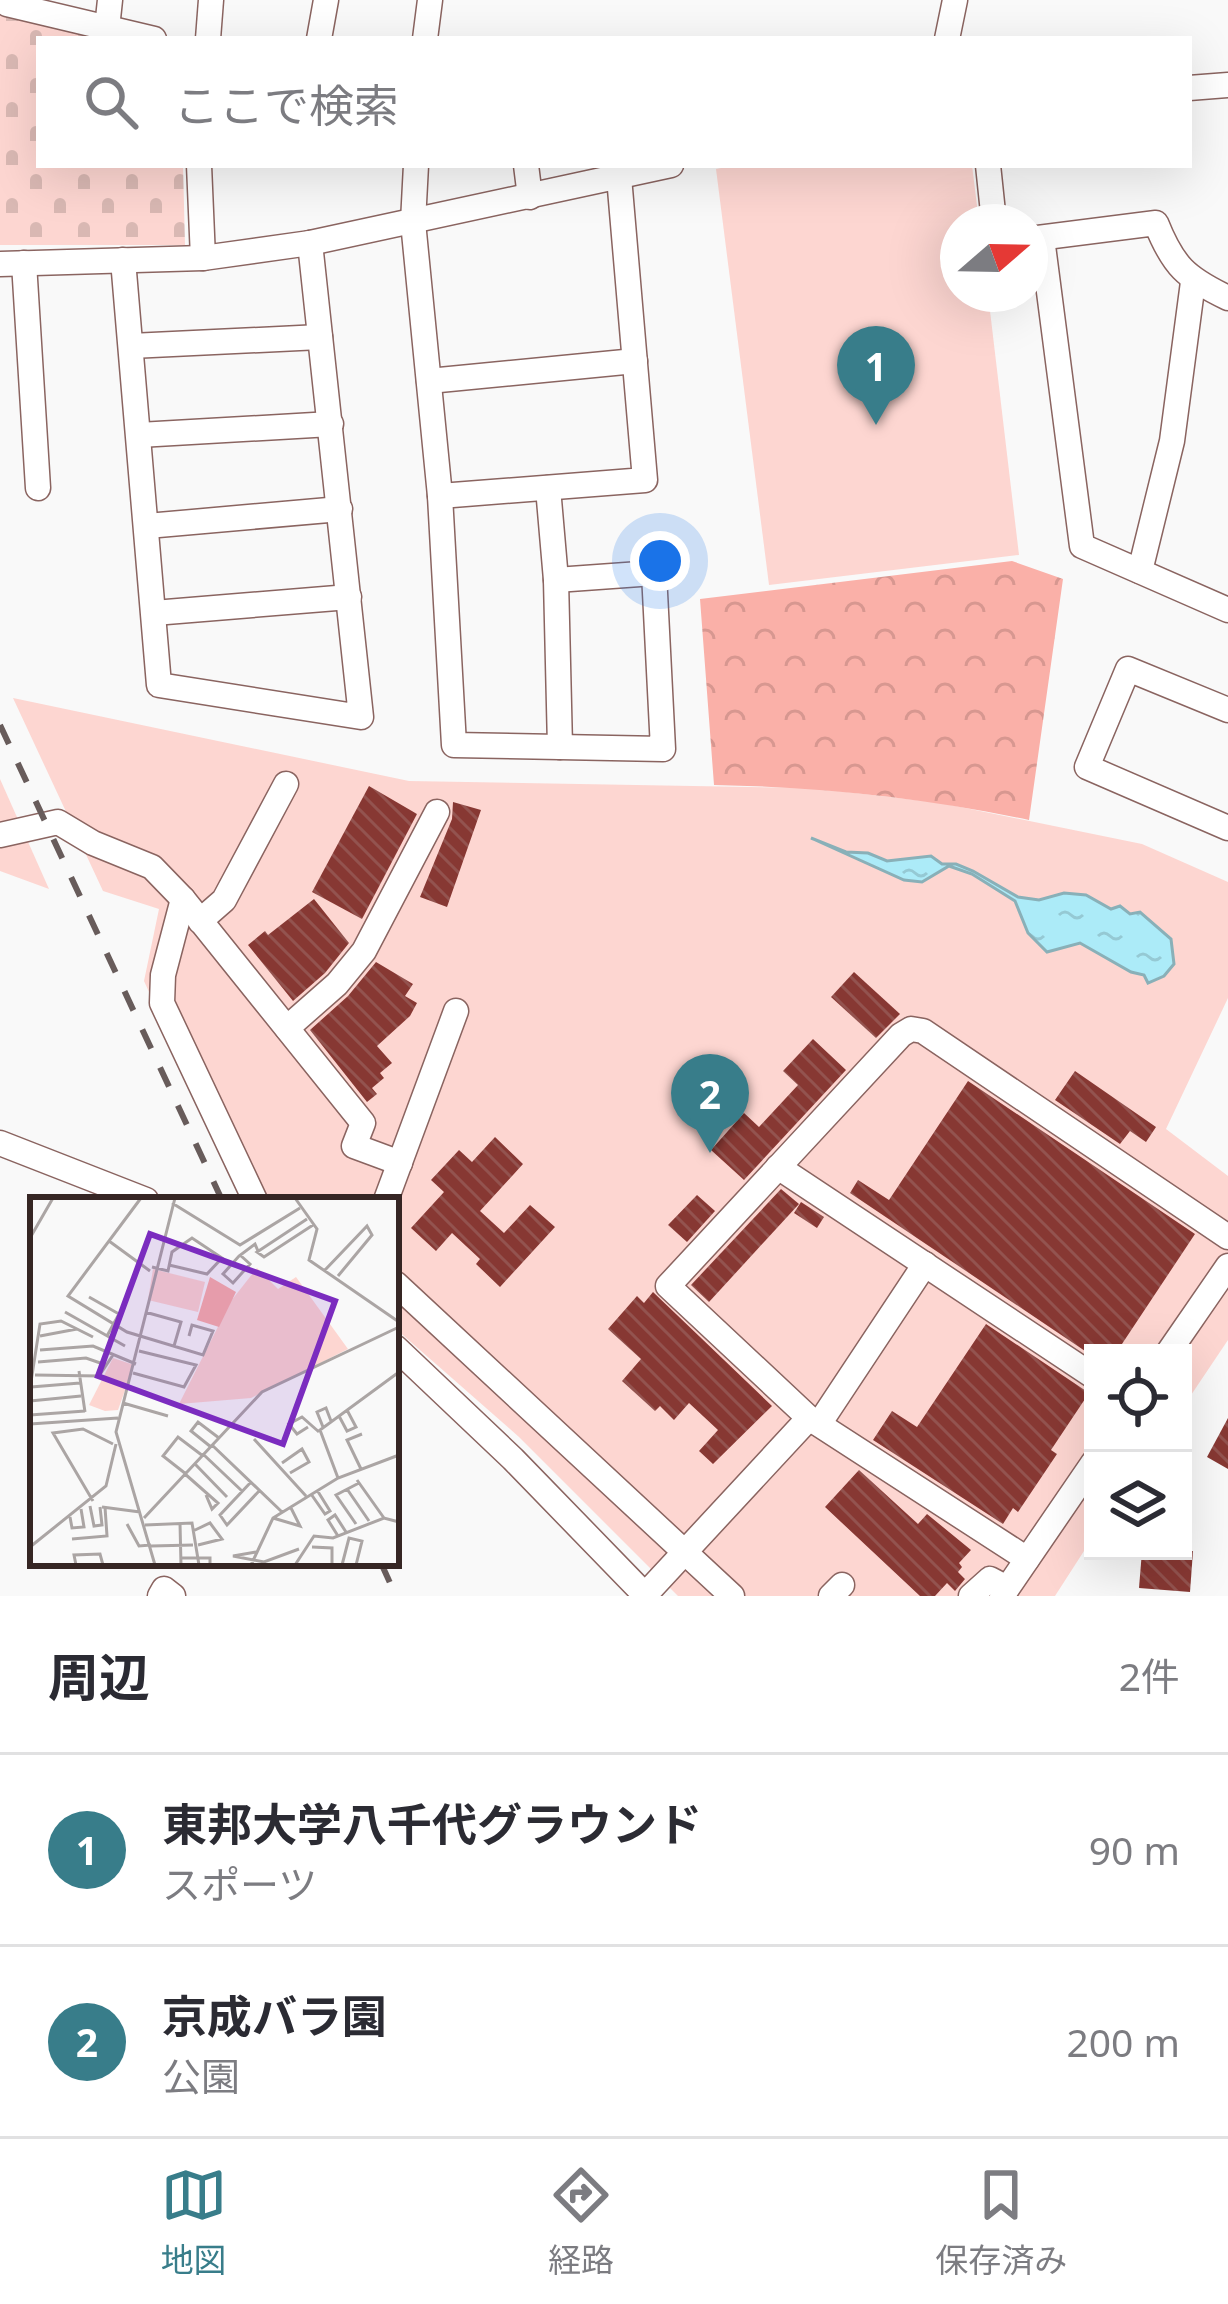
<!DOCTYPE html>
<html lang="ja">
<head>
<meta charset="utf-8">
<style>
	body { margin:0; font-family:"Noto Sans","Noto Sans JP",sans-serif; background:#f7f7f7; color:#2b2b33 }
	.controls { position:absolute; right:36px; bottom:36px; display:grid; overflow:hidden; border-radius:0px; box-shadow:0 12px 48px #0002 }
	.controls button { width:108px; height:108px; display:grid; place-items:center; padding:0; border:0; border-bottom:3px solid #e1e1e2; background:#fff; color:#2b2b33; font:60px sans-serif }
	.compass { position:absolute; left:940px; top:204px; width:108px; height:108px; border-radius:50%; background:#fff; box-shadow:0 12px 48px #0002; rotate:70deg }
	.you { position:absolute; left:660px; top:561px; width:42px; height:42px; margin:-30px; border:9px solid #fff; border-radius:50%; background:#1a73e8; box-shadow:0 0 0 18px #1a73e833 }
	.badge { display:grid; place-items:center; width:78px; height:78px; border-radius:50%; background:#387d8a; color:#fff; font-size:39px; font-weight:700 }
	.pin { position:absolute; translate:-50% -99px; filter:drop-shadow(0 3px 6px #0008) }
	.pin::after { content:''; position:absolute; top:63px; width:42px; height:36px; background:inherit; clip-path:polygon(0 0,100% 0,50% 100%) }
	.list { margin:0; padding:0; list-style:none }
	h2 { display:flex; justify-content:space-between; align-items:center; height:156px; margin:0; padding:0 48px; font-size:51px }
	h2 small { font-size:39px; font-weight:400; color:#7c7c81 }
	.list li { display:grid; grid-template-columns:78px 1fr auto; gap:36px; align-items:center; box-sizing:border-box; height:192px; padding:0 48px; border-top:3px solid #e1e1e2 }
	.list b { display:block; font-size:45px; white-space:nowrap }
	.list p { margin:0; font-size:39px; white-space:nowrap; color:#7c7c81 }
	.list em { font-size:39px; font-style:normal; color:#7c7c81 }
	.icon { flex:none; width:66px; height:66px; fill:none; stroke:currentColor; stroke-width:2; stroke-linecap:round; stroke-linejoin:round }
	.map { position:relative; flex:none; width:1228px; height:1596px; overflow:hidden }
	.search { position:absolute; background:#fff; box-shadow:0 12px 48px #0002; left:36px; right:36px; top:36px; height:132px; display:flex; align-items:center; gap:30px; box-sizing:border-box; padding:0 42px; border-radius:0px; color:#7c7c81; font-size:45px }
	.sheet { height:540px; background:#fff }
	nav { display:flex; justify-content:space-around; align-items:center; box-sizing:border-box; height:168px; border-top:3px solid #e1e1e2; background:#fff; font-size:33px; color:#7c7c81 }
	nav a { display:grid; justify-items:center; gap:6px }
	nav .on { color:#387d8a }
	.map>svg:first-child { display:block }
</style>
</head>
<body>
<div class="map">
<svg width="1228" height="1596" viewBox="0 0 1228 1596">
	<defs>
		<pattern id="forest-crowns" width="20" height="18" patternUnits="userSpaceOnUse" patternTransform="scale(3)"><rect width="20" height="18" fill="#fab0a8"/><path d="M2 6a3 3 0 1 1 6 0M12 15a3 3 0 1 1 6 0" fill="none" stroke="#d79790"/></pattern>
		<pattern id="cemetery-stones" width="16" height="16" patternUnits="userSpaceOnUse" patternTransform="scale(3)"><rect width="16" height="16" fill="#fdd6d1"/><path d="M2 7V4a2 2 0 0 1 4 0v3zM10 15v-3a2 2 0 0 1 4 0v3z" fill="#d9b8b3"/></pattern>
		<pattern id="water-ripples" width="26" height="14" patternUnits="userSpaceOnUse" patternTransform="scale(3)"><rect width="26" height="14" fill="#acebf8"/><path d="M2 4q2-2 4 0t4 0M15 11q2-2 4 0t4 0" fill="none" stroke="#95c9d4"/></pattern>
		<pattern id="building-back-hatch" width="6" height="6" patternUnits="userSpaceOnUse" patternTransform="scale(3)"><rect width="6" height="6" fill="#873833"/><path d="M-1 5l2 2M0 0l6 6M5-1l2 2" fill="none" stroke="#93534f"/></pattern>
	</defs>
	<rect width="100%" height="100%" fill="#f9f9f9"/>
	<!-- green -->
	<g fill="#fdd6d1">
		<path d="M736,165H972L979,222H958V294H988L1019,555L769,585L716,169Z"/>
		<path d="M13,698L409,781L812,788L941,803L1142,844L1228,882V998L1166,1129L1228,1176V1340L1183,1407V1353H1093V1537L1055,1596H678L519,1437L396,1329V1200H244L144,981L159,909L103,891Z"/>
		<path d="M0,779L49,889L0,871Z"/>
	</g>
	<!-- forest -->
	<path fill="url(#forest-crowns)" d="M1012,561L1063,579L1029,820C924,798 821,787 714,785L700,599Z"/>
	<!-- cemetery -->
	<path fill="url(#cemetery-stones)" d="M0,10L101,39H39V165H183L185,245H0Z"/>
	<!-- water -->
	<path fill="url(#water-ripples)" stroke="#89b0b8" stroke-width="3" d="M811,838L846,852L868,853L887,861L931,856L942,864H956L973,871L1018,897L1039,900L1064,893L1086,895L1111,909L1120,906L1130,914L1140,912L1171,939L1174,964L1164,976L1148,983L1144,975L1131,972L1080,943L1047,952L1028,933L1015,901L972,874L949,866L922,882L904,880Z"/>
	<!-- building -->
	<g fill="url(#building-back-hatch)">
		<path d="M369,786L417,814L362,919L312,892Z"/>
		<path d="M453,802L481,810L447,907L420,897L452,819Z"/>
		<path d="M314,899L349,943L325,973L293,1001L248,945L265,931L268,935Z"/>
		<path d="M376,962L413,984L405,996L417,1003L410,1016L377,1046L392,1063L380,1073L384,1078L372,1088L377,1094L367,1102L310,1030L348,996Z"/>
		<path d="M854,972L900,1014L876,1038L831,997Z"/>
		<path d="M813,1039L846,1070L744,1180L711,1150L744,1113L759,1127L798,1085L783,1071Z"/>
		<path d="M1075,1071L1156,1127L1146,1142L1130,1131L1120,1144L1055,1100Z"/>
		<path d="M968,1081L1195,1234L1116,1353H1088L850,1193L858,1180L889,1200Z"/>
		<path d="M495,1137L523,1164L480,1211L504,1233L530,1205L555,1227L500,1287L476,1264L480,1259L452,1233L436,1251L411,1228L444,1192L431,1180L459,1150L472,1162Z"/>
		<path d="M781,1189L799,1204L709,1302L691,1285Z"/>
		<path d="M697,1195L715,1211L687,1242L668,1225Z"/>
		<path d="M801,1202L824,1217L817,1228L794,1213Z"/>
		<path d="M653,1292L772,1406L713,1464L699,1451L718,1430L689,1403L674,1420L660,1406L655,1411L622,1381L641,1359L608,1329L637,1296L644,1303Z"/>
		<path d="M986,1324L1089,1393L1051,1450L1057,1454L1018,1512L1013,1508L1003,1524L873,1440L892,1411L917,1427Z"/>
		<path d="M1228,1418V1469L1207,1457Z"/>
		<path d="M859,1470L918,1524L927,1514L971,1550L959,1563L962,1567L958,1572L965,1579L955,1591L947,1583L935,1596H920L825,1507Z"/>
		<path d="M1142,1551H1193L1190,1592L1139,1588Z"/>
	</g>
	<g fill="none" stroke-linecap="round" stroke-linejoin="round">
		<defs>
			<g id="minor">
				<path d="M7,0V4L154,39"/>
				<path d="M107,28L110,0"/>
				<path d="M208,39L211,0"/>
				<path d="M319,39L326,0"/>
				<path d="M425,39L430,0"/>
				<path d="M947,39L955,0"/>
				<path d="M1189,88L1228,85"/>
				<path d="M199,165L203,258"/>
				<path d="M416,165L413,222L440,496L454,745L663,749L654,573L556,580"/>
				<path d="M526,165L530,197"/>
				<path d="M988,165L994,222"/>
				<path d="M1042,238L1082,546L1228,610"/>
				<path d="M1030,239L1156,223C1173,266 1186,278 1228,298"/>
				<path d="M123,260L159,685L361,717L310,243"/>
				<path d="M24,263L38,488"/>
				<path d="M0,264L203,258L310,243L671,165"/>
				<path d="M131,346L320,337"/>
				<path d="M429,381L635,361"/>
				<path d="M139,435L331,424"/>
				<path d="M548,488L556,580L560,747"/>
				<path d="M440,496L645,480L619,177"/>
				<path d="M147,526L340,509"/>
				<path d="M1140,571L1172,441L1193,282"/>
				<path d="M154,613L349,597"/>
				<path d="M1228,710L1128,669L1087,767L1228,828"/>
				<path d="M0,835L58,822L93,843L152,867L183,899L363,1123L354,1146L400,1163"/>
				<path d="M183,899L163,975L162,1003L255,1200"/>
				<path d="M200,921L224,900L286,784"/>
				<path d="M287,1028L337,984L364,951L437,812"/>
				<path d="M0,1143L146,1200"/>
				<path d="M778,1167L1093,1376"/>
				<path d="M386,1200L456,1011"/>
				<path d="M396,1284L732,1596"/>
				<path d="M396,1348L513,1459L646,1596"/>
				<path d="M1168,1353L1228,1266"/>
				<path d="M819,1424L925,1264"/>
				<path d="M1027,1559L809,1418L668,1286L901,1035L911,1029L923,1031L1228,1237"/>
				<path d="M645,1595L809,1418"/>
				<path d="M160,1596L164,1589L173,1596"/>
				<path d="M831,1596L842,1585"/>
				<path d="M971,1596L990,1579L1007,1588"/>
				<path d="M1002,1596L1093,1463"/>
			</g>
		</defs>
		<!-- minor casing -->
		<use href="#minor" stroke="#8a6460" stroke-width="27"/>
		<!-- minor -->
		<use href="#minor" stroke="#fff" stroke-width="24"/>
		<!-- rail -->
		<g stroke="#685c5b" stroke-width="6" stroke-dasharray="21 21" stroke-linecap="butt">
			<path d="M0,725L222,1200"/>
			<path d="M381,1563L396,1596"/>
		</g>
	</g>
	<!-- overview -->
	<g transform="translate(30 1197)">
		<rect width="369" height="369" fill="#f9f9f9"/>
		<path d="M227,71L248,92L266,80L318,152L221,201L149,207L201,104ZM123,72L175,85L168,115L118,103Z" fill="#fdd6d1"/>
		<path d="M180,80L206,95L189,130L167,123Z" fill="#fab0a8"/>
		<path d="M83,161L104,168L88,213L75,214L59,208Z" fill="#fdd6d1"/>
		<path fill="none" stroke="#aba5a4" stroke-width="3" d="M111,1L38,99L97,135L173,158L183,134L162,128L159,139M265,1L287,32L279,63L369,125M142,6L210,48L270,11M277,22L227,55L234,60L283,28M0,41L23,1M79,44L120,74M210,58L220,67L203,86L193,77L209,59L225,47L228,54M122,70L138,74L142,55L162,41L192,61L177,77L139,68M295,73L337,29L342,38L308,79M59,100L89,117L77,139M35,115L95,149M115,115L151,125L144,149M10,139L47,132M10,153L63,149L106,167M8,165L56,161L76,168M49,174L55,215M103,176L154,190L166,168L109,154M5,178L69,179L83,158M1,190L50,186M0,191L10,127L31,124L63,140M0,204L51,199M93,206L138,219M0,218L55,214M309,219L317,234L326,230L317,213M0,227L88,221M278,230L267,237L259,227L272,220L289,235M293,230L287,215L296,211L301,224M224,242L276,299M182,248L252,315M181,250L161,234L168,225L189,241M174,258L212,294M252,266L272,252L279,265L260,276M165,267L197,300M331,272L317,243L332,237M155,277L188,306L182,312L176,298M156,277L133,259L148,240L173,259M308,281L290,233L369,175M327,283L354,321M221,285L190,318L197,328L230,293M317,292L339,324M281,297L295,317L300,314L287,293M63,304L23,236L53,232L83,247M60,309L64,329L72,328L70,310M72,310L110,315M40,320L42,331L54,330L51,312M114,321L232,195L369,130M243,321L270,329L260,309M150,326L151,368M97,327L109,349L121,348M326,327L306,298L329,286M115,328L162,326L169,368M163,334L180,326L192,342L168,348M308,339L298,323L305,318L316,335M42,342L77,339L75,310M121,349L163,348M0,350L76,289L86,247M282,350L302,351V368M226,355L203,359L234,365L269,352M151,361H180V368M46,368L44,358L70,357L73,368M125,368L86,235L145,1M221,368L243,321L308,281L369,258M265,368L284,339L303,341L354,321L369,325M312,368L319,341L332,344L326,368"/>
		<path fill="#7b2cbf" fill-opacity="0.15" stroke="#7b2cbf" stroke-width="6" d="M120,37L305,104L253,247L68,179Z"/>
		<rect width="369" height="369" fill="none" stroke="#362624" stroke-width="6"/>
	</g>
</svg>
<div class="controls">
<button><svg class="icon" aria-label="locate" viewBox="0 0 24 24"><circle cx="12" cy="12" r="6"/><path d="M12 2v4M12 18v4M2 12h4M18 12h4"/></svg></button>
<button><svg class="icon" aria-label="layers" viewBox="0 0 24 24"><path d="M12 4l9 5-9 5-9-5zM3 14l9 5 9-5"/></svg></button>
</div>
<svg class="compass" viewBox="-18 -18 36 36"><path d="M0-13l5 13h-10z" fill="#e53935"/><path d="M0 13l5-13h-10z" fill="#7c7c81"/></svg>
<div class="you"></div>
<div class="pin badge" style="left:876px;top:425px">1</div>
<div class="pin badge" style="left:710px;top:1153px">2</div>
<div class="search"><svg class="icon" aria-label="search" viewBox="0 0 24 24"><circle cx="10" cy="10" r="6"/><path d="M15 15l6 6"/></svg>ここで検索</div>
</div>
<section class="sheet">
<h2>周辺<small>2件</small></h2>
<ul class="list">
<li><span class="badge">1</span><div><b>東邦大学八千代グラウンド</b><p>スポーツ</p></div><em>90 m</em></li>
<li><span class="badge">2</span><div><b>京成バラ園</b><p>公園</p></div><em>200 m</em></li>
</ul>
</section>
<nav>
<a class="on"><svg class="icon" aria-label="map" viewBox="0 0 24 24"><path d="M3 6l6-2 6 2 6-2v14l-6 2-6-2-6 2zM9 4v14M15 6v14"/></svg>地図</a>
<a><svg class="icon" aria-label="directions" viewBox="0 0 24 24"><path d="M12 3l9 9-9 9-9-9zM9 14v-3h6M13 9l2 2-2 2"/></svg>経路</a>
<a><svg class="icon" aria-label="saved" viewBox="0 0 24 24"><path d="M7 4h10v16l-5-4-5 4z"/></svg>保存済み</a>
</nav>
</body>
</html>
